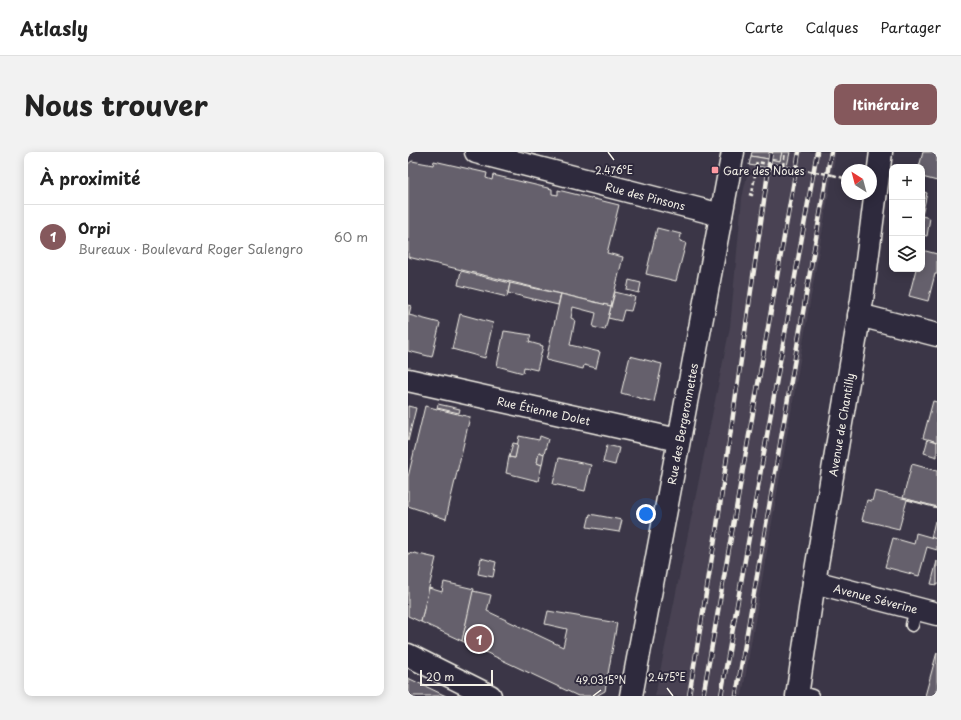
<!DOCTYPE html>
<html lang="fr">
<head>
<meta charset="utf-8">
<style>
	body { margin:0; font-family:"Playpen Sans",sans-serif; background:#f2f2f2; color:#222 }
	.controls { position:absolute; right:12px; top:12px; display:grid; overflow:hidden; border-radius:8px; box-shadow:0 2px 10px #0003 }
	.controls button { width:36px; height:36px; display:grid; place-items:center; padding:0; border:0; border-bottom:1px solid #e0e0e0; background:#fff; color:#222; font:20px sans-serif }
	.compass { position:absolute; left:433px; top:12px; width:36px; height:36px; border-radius:50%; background:#fff; box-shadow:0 2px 10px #0003; rotate:324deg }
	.scale { position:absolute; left:12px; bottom:10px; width:73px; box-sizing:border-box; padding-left:4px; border:2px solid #f4f1e8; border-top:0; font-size:11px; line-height:14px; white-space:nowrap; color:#f4f1e8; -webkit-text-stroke:3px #2f2a3d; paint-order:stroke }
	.you { position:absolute; left:238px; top:362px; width:14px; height:14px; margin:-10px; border:3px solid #fff; border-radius:50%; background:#1a73e8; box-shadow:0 0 0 6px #1a73e833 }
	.badge { display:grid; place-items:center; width:26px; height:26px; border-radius:50%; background:#85585c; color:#fff; font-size:13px; font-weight:700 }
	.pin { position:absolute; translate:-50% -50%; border:2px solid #fff; box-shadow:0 1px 4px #0006 }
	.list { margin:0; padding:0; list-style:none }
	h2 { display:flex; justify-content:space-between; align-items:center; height:52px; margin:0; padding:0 16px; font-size:17px }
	h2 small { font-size:13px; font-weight:400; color:#767676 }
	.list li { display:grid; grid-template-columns:26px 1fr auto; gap:12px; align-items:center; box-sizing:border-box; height:64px; padding:0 16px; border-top:1px solid #e0e0e0 }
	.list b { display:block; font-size:15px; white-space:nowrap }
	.list p { margin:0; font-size:13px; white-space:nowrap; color:#767676 }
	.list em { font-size:13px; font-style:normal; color:#767676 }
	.icon { flex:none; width:22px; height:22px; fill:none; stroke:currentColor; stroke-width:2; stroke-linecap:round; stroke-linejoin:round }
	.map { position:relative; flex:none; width:529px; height:544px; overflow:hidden; border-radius:8px }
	header { display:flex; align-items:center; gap:24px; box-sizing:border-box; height:56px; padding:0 20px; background:#fff; border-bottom:1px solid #e0e0e0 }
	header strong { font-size:19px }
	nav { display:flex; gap:22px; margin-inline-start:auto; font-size:14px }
	.intro { display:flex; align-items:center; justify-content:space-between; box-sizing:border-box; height:96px; padding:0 24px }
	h1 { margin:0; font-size:28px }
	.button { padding:10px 18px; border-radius:8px; background:#85585c; color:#fff; font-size:14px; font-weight:700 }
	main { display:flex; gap:24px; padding:0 24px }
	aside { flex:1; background:#fff; border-radius:8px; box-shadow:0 2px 10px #0003 }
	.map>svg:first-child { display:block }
</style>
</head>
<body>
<header>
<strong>Atlasly</strong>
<nav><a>Carte</a><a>Calques</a><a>Partager</a></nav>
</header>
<div class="intro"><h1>Nous trouver</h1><a class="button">Itinéraire</a></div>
<main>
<aside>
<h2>À proximité<small></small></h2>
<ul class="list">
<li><span class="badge">1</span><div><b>Orpi</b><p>Bureaux · Boulevard Roger Salengro</p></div><em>60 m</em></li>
</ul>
</aside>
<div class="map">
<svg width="529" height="544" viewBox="0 0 529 544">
	<rect width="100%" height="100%" fill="#3b3647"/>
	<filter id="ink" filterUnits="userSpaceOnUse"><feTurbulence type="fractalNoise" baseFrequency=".025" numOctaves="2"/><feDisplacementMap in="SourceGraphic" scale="8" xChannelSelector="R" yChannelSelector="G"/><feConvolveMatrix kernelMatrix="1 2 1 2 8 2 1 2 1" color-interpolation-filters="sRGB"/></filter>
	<g filter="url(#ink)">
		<!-- built -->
		<path fill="#484352" d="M344,0H428L334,544H247L322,175L334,46Z"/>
		<!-- building -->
		<g fill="#65616c" stroke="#f4f1e8">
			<path d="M344,0H374L372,9L343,4Z"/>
			<path d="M374,0H382L378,19L341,13L343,4L372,9Z"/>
			<path d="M515,0H529V29L514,25V15H511Z"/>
			<path d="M4,9L25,13L26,9L79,21L78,26L84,28L85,23L144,37V42L150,43V38L211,53L199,101L215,105L203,154L0,105V12Z"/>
			<path d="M514,39L519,41L514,64L522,66L519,84L514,83Z"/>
			<path d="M249,76L273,82L272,89L278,91L268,129L238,122Z"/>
			<path d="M514,98L529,102V122H527L520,149L501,144L508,117H514Z"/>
			<path d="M53,119L102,131L99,145L50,133Z"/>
			<path d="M221,128L233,131L231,141L219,138Z"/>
			<path d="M102,131L153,142L150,153L100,141Z"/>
			<path d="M207,140L227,145L223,159L216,158L213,169L200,166Z"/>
			<path d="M153,142L203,154L197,178L185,175L188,161L165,155L163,166L167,168L162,193L192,200L188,216L176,213L175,217L138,208Z"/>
			<path d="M0,153L3,154L1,163L32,171L24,205L0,199Z"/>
			<path d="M52,162L85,171L77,206L44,197Z"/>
			<path d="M96,179L123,183L121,190L135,194L129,218L116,215L115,221L89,214Z"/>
			<path d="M222,204L254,212L246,250L213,241Z"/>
			<path d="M525,249L529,250V290L515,286Z"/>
			<path d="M30,252L52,257L51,261L29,256Z"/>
			<path d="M0,254L8,256L0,289Z"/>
			<path d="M17,254L62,265L38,367L0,354V325Z"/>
			<path d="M111,284L131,288L132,284L140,287L136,302L131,300L129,311L134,313L130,329L98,321L101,305L107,306Z"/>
			<path d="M520,287L529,290V305L516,301Z"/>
			<path d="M105,291L110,292L107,306L101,305Z"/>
			<path d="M199,293L211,296L207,313L195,310Z"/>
			<path d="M131,300L136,302L134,313L129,311Z"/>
			<path d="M151,306L183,313L177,339L145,332Z"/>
			<path d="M504,312L529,319V355L495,346Z"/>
			<path d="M467,339L529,355V356L499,348L491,377L454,368L459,348L464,349Z"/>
			<path d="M182,362L214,368L211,380L179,375Z"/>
			<path d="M527,369L529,370V387L523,386Z"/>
			<path d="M508,381L529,387V398L519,395L511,424L477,415L485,386L506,392Z"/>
			<path d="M0,401L5,402L6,401L28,406L13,470L0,464Z"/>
			<path d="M73,406L88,410L85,425L70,422Z"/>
			<path d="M529,409V433L523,432Z"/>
			<path d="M36,430L66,437L54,489L13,470L21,436L34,440Z"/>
			<path d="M65,439L83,443L79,459L155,495L159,477L137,472L140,459L209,471L197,539L188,544H170L54,489Z"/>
			<path d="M529,500V544H517Z"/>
			<path d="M0,526L38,544H0Z"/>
		</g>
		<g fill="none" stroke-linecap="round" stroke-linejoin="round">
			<defs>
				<g id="service">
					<path d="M504,473L508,457"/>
					<path d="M390,540L404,544"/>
				</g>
				<g id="minor">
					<path id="s1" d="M68,0L313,63"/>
					<path d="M451,163L529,183"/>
					<path id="s2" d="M0,228L270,288"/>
					<path id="s3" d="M406,430L529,462"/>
					<path id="s4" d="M223,544L325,0"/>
					<path id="s5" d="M389,544L406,430L454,148L473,0"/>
				</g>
				<path id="tertiary" d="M0,503L82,544"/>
			</defs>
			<!-- service casing -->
			<use href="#service" stroke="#f4f1e8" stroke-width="15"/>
			<!-- minor casing -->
			<use href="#minor" stroke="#f4f1e8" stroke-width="25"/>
			<!-- tertiary casing -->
			<use href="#tertiary" stroke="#f4f1e8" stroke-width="25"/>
			<!-- path -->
			<g stroke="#f4f1e8" stroke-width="2.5" stroke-dasharray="4 3" stroke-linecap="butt">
				<path d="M375,14L377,0"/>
				<path d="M425,23L439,27"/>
				<path d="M341,42L344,43L348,15"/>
			</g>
			<!-- service -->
			<use href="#service" stroke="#2f2a3d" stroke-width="12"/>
			<!-- minor -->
			<use href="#minor" stroke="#2f2a3d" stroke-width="22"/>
			<!-- tertiary -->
			<use href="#tertiary" stroke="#2f2a3d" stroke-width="22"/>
			<defs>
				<g id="rail">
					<path d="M281,544L308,381L363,0"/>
					<path d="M295,544L391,0"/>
					<path d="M313,544L409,0"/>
					<path d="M328,544L423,0"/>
				</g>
			</defs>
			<!-- rail casing -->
			<use href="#rail" stroke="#f4f1e8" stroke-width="4.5"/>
			<!-- rail -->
			<use href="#rail" stroke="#2f2a3d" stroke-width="3" stroke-dasharray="9" stroke-linecap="butt"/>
			<!-- path-bridge -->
			<path stroke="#f4f1e8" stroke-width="2.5" stroke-dasharray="4 3" stroke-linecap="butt" d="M348,14L349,10L425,23"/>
		</g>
	</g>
	<!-- ticks -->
	<path fill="none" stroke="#f4f1e8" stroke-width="1.5" d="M200,0L206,8M259,536L265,544M185,544L193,538"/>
	<!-- markers -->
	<rect fill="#ff9aa2" stroke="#2f2a3d" stroke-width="1.5" x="303" y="14" width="8" height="8" rx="2"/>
	<g text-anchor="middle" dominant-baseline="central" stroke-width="4" stroke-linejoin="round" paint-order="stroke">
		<!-- poi labels -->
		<g font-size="11" fill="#f4f1e8" stroke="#2f2a3d" text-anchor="start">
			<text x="315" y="18">Gare des Noues</text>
		</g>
		<!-- street labels -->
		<g font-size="11" fill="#f4f1e8" stroke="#2f2a3d">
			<text stroke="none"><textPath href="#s1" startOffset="175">Rue des Pinsons</textPath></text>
			<text stroke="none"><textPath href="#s2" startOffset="139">Rue Étienne Dolet</textPath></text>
			<text stroke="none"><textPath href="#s4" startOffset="277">Rue des Bergeronnettes</textPath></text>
			<text stroke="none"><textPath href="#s5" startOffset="275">Avenue de Chantilly</textPath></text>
			<text stroke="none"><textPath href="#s3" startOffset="64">Avenue Séverine</textPath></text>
		</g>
	</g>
	<g font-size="10" text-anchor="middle" fill="#f4f1e8" stroke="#2f2a3d" stroke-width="4" stroke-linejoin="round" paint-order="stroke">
		<text x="206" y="22">2.476°E</text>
		<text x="259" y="529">2.475°E</text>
		<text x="193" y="532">49.0315°N</text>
	</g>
</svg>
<div class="controls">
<button>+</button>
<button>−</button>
<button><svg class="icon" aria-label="layers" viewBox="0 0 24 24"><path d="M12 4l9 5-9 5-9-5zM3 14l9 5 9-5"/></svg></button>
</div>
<svg class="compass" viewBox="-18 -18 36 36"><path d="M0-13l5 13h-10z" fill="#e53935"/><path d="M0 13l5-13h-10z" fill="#767676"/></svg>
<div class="scale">20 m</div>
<div class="you"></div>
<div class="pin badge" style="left:71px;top:487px">1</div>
</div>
</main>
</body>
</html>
